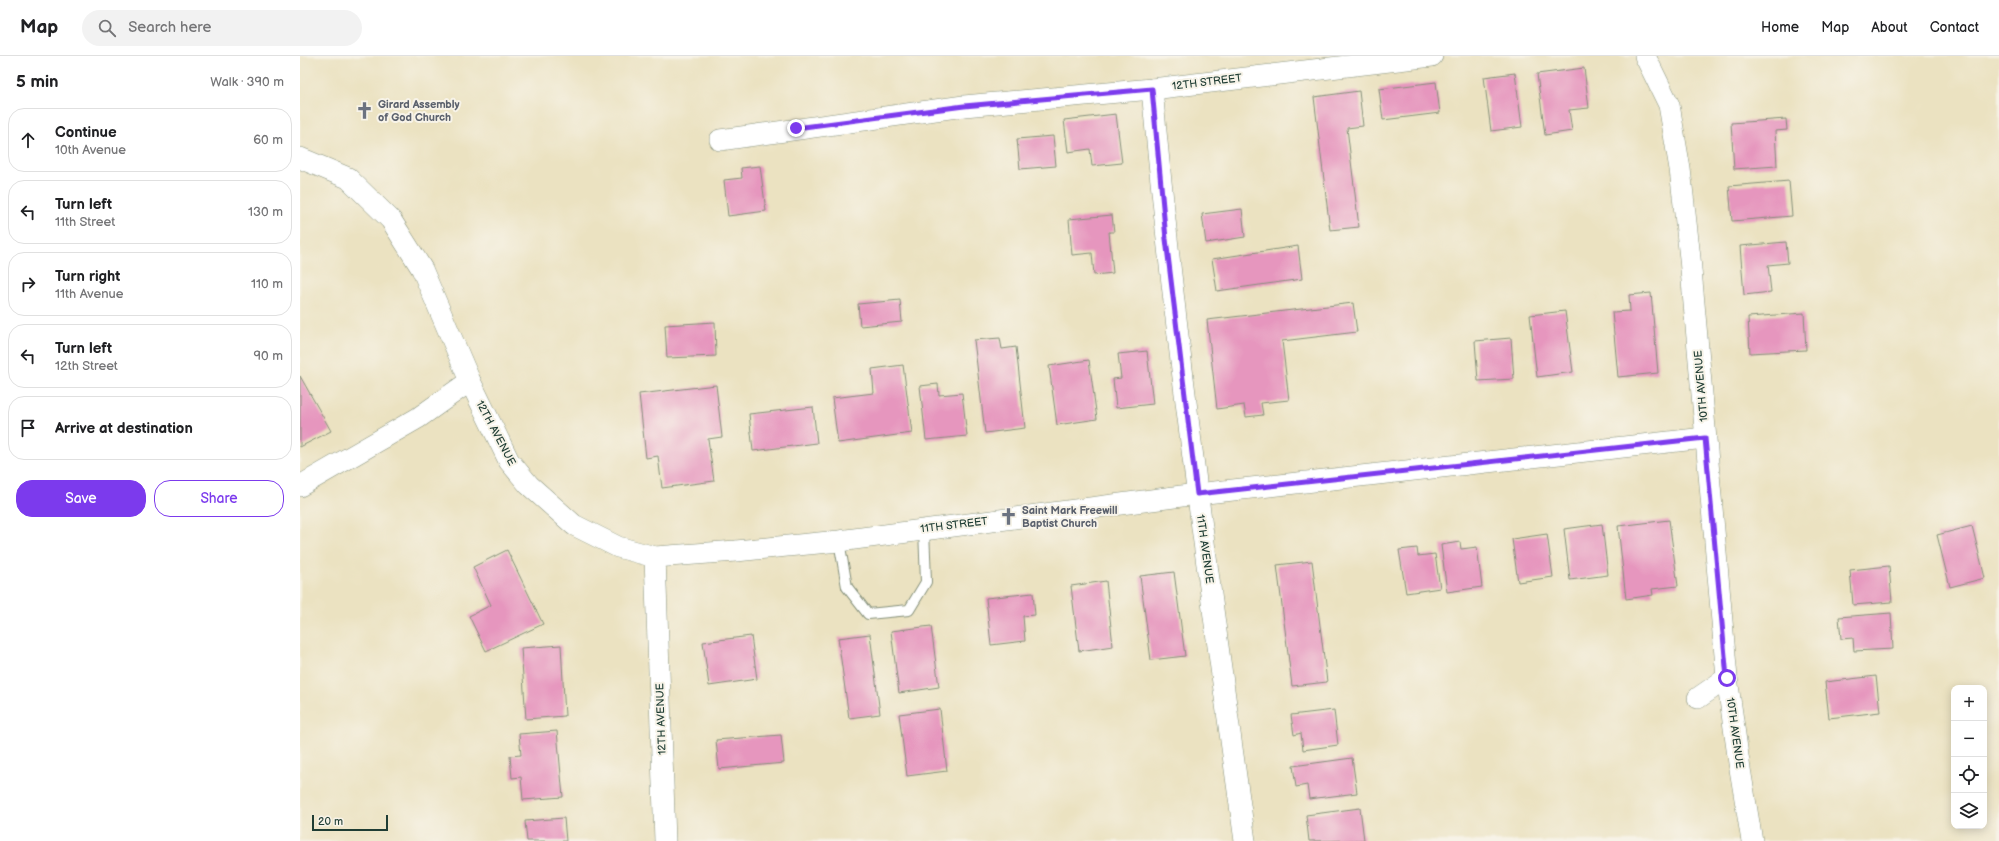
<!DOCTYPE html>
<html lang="en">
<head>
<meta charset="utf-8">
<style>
	body { margin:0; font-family:"Balsamiq Sans",sans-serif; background:#f2f2f2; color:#202124 }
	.controls { position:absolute; right:12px; bottom:12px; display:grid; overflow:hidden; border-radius:8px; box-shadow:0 2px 10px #0003 }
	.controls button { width:36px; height:36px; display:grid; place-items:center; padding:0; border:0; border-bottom:1px solid #e0e0e0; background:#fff; color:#202124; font:20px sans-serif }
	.scale { position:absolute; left:12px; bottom:10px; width:76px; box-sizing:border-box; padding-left:4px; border:2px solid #1f3d34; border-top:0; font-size:11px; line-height:14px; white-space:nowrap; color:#1f3d34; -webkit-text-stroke:3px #f7f3e8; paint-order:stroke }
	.stop { position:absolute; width:12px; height:12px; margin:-9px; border:3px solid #7c3aed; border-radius:50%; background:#fff }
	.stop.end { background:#7c3aed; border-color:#fff; box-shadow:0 1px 4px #0008 }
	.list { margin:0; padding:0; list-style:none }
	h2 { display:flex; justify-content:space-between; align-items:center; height:52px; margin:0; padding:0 16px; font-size:17px }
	h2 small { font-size:13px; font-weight:400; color:#757577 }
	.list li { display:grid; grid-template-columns:26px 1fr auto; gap:12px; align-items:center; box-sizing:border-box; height:64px; margin:0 8px 8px; padding:0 8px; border:1px solid #e0e0e0; border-radius:16px }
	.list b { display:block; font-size:15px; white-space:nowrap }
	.list p { margin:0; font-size:13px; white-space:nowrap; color:#757577 }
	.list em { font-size:13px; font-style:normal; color:#757577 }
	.actions { display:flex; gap:8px; padding:12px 16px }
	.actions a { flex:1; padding:9px 0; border:1px solid #7c3aed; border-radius:16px; text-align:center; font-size:14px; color:#7c3aed }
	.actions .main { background:#7c3aed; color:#fff }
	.icon { flex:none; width:22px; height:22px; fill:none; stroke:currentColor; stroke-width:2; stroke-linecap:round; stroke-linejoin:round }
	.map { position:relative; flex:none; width:1699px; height:785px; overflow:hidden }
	header { display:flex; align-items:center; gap:24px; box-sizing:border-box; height:56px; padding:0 20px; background:#fff; border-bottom:1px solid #e0e0e0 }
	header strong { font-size:19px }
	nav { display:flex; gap:22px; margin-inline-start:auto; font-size:14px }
	.search { width:280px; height:36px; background:#f2f2f2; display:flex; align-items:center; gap:10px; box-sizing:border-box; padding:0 14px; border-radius:22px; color:#757577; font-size:15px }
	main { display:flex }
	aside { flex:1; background:#fff }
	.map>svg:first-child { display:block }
</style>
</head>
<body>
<header>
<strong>Map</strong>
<div class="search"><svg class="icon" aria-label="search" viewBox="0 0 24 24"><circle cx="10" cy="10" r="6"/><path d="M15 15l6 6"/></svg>Search here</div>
<nav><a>Home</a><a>Map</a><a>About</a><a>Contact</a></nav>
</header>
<main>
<aside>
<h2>5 min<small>Walk · 390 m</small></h2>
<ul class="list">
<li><svg class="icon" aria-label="ahead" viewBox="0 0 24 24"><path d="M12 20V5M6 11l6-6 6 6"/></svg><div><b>Continue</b><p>10th Avenue</p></div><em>60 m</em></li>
<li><svg class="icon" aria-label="left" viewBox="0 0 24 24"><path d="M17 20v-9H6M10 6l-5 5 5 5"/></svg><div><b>Turn left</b><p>11th Street</p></div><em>130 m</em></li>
<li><svg class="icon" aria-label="right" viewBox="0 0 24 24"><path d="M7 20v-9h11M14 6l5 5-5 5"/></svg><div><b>Turn right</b><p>11th Avenue</p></div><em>110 m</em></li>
<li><svg class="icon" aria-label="left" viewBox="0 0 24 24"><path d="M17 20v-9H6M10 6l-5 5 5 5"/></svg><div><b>Turn left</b><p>12th Street</p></div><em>90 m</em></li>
<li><svg class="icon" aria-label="arrive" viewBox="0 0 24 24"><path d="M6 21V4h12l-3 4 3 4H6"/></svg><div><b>Arrive at destination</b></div></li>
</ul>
<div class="actions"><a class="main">Save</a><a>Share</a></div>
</aside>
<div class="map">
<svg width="1699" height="785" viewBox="0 0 1699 785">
	<rect width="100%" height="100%" fill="#f7f3e8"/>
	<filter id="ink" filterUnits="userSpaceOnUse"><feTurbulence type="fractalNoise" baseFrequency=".025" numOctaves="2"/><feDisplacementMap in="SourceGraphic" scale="8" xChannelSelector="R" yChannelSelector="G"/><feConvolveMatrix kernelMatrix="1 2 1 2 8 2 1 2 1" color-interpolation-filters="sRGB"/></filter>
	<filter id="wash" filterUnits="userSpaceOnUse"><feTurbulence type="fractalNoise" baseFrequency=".012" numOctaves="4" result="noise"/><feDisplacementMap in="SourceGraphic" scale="16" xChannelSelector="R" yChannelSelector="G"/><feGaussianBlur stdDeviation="0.9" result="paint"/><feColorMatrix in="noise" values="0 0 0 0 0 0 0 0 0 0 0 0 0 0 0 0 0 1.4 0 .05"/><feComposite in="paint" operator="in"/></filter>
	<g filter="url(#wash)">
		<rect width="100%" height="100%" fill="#ebe2c1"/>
		<g id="blocks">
			<!-- building -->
			<g fill="#e696be">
				<path d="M1284,12L1289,52L1269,54L1272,75L1245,79L1237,18Z"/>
				<path d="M1215,17L1222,71L1191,75L1184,21Z"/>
				<path d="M1136,26L1140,57L1083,64L1079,33Z"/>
				<path d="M1059,35L1063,70L1047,72L1059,171L1030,174L1014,41Z"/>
				<path d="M816,58L822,107L792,110L790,93L768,96L764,64Z"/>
				<path d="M1486,63L1487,74L1475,75L1477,110L1434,113L1431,67Z"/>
				<path d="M753,80L756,110L720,113L717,83Z"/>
				<path d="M460,110L466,155L428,160L424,124L442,122L441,112Z"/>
				<path d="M1489,125L1492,160L1432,165L1429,130Z"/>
				<path d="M942,153L945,181L906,187L902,158Z"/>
				<path d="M812,159L814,176H809L813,217L794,219L792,197L772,199L769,163Z"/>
				<path d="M1486,186L1488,207L1468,209L1471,236L1444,239L1440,190Z"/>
				<path d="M998,190L1002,223L917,235L912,203Z"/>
				<path d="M1351,237L1358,317L1318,321L1312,256L1330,255L1329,239Z"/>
				<path d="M600,244L602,266L560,270L558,248Z"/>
				<path d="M1053,247L1057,276L982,285L989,344L961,347L963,359L946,361L944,349L917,353L907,264Z"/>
				<path d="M1265,255L1273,316L1237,321L1230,259Z"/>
				<path d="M1504,257L1506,294L1450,297L1448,261Z"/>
				<path d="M415,266L416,300L367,302L365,269Z"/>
				<path d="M700,282L702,293L716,291L725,372L685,377L674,284Z"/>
				<path d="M1211,282L1214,323L1178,325L1175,285Z"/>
				<path d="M847,295L853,348L816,352L813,323L821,322L818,298Z"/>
				<path d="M789,304L797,363L757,369L749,310Z"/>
				<path d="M603,309L612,377L538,387L532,342L574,337L572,313Z"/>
				<path d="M0,320L31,375L0,391Z"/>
				<path d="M638,328L639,339L662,337L667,380L626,384L620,330Z"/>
				<path d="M416,329L422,381L408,383L414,425L362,432L358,400L346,402L339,338Z"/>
				<path d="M513,351L517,387L453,395L449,358Z"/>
				<path d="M1369,464L1378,530L1352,533L1353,539L1326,543L1318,470Z"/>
				<path d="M1302,468L1308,519L1270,524L1264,473Z"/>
				<path d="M1672,470L1685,522L1650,531L1637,479Z"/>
				<path d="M1247,478L1253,521L1218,526L1212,483Z"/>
				<path d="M1160,486L1161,493L1177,491L1182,531L1147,536L1141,489Z"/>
				<path d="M1117,492L1118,500L1135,498L1140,532L1106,537L1099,494Z"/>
				<path d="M207,494L243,568L186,595L169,560L191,549L173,511Z"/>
				<path d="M1012,505L1027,626L992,630L977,509Z"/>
				<path d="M1589,510L1592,546L1553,549L1550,514Z"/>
				<path d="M874,516L885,600L851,604L840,520Z"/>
				<path d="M806,525L813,590L779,595L771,530Z"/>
				<path d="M733,537L735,559L723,560L725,585L691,589L686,542Z"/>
				<path d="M1591,557L1593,593L1554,595L1553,582L1541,583L1539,561Z"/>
				<path d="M631,570L639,631L599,637L591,575Z"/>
				<path d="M570,578L580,658L549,662L538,582Z"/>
				<path d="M451,580L457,623L409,630L403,586Z"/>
				<path d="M261,589L265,660L226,663L221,592Z"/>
				<path d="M1576,620L1580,656L1529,662L1525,626Z"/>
				<path d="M640,653L647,715L607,720L599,658Z"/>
				<path d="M1034,654L1038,689L1003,694L1001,677L994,679L991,659Z"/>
				<path d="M257,675L263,741L223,744L221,721L212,722L210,700L221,699L219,678Z"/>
				<path d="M481,679L484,707L419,713L416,684Z"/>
				<path d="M1052,702L1057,737L1009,743L1007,729L996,731L993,710Z"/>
				<path d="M1060,752L1064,784L1009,785L1006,759Z"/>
				<path d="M264,762L266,785H227L225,765Z"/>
			</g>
		</g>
	</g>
	<g filter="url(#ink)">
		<use href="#blocks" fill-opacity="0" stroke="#85907a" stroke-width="1"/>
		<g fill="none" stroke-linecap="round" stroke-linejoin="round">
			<defs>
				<path id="service" d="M539,485L547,531L568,558L609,554L626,526L624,473"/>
				<g id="minor">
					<path d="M1345,0L1369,49L1380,113L1390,202L1427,622L1439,707L1452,785"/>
					<path d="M852,33C875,285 910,535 945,785"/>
					<path d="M420,84L664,50L852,33L1132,0"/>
					<path d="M0,102L48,122L91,164L122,213L170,325L209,405L229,429L274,469L318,491L355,501L436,495L539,485L897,438L1405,382"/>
					<path d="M0,430L118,362L170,325"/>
					<path d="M355,501L365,785"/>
					<path d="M1398,642L1427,622"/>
				</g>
			</defs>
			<!-- service casing -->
			<use href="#service" stroke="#85907a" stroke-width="12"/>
			<!-- minor casing -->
			<use href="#minor" stroke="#85907a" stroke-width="22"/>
			<!-- service -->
			<use href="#service" stroke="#fff" stroke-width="10"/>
			<!-- minor -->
			<use href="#minor" stroke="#fff" stroke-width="21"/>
		</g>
	</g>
	<g fill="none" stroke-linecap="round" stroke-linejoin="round" filter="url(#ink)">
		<!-- route -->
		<path stroke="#7c3aed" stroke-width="5" d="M496,72L664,50L852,33L866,183L897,438L1405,382L1427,622"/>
	</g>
	<!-- icons -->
	<defs>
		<symbol id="church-bare" viewBox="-9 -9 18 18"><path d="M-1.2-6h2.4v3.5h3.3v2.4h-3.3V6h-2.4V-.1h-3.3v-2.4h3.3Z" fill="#6b7280" stroke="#f7f3e8" stroke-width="2.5" paint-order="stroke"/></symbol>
	</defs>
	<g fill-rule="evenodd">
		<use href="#church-bare" x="52" y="42" width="25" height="25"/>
		<use href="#church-bare" x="696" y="448" width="25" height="25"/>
	</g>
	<g text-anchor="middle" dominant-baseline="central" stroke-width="4" stroke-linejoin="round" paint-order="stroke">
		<!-- street labels -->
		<g font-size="11" fill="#1f3d34" stroke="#f7f3e8">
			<text transform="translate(907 26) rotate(-7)">12TH STREET</text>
			<text transform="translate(1401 330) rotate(-95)">10TH AVENUE</text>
			<text transform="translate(196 377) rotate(62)">12TH AVENUE</text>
			<text transform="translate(654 469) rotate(-7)">11TH STREET</text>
			<text transform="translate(905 493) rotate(82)">11TH AVENUE</text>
			<text transform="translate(361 663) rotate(-92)">12TH AVENUE</text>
			<text transform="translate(1435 677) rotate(82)">10TH AVENUE</text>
		</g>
		<!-- worship labels -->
		<g font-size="11" font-weight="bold" fill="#5b616d" stroke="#f7f3e8" text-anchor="start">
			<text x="78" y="48">Girard Assembly<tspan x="78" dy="13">of God Church</tspan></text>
			<text x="722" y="454">Saint Mark Freewill<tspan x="722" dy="13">Baptist Church</tspan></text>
		</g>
	</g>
</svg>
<div class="controls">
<button>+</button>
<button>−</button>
<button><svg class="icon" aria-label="locate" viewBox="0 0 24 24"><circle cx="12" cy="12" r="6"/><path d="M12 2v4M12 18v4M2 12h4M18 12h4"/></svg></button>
<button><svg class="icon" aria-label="layers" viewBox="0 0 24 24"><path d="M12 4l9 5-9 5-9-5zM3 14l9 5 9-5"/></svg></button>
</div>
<div class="scale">20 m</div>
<div class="stop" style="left:1427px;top:622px"></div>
<div class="stop end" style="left:496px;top:72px"></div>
</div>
</main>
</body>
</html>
